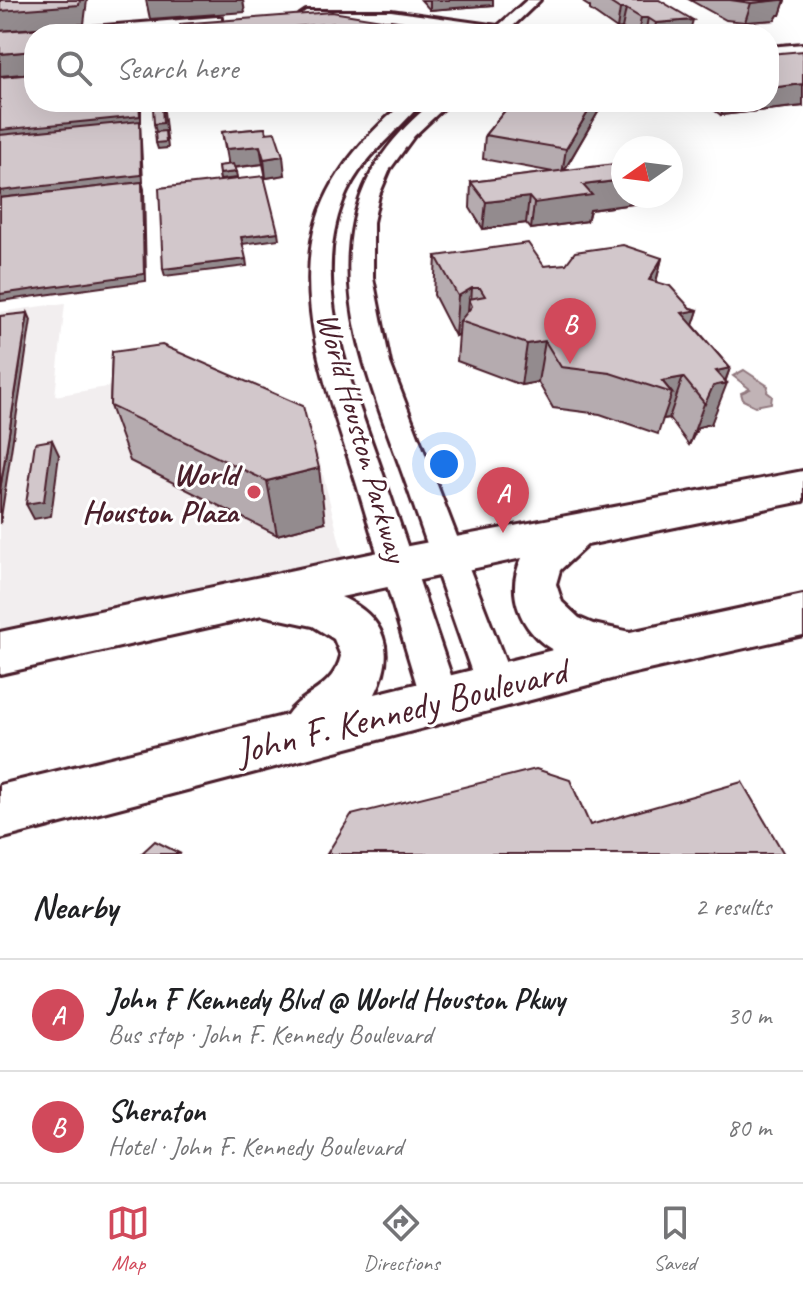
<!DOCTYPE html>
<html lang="en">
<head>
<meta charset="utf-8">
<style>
	body { margin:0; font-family:Caveat,sans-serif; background:#f6f6f6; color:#202124 }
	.compass { position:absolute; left:611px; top:136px; width:72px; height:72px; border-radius:50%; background:#fff; box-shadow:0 8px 32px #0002; rotate:256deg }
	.you { position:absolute; left:444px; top:464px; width:28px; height:28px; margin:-20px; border:6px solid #fff; border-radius:50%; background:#1a73e8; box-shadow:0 0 0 12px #1a73e833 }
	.badge { display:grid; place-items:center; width:52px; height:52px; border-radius:50%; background:#d1495b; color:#fff; font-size:26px; font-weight:700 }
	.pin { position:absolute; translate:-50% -66px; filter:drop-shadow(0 2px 4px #0008) }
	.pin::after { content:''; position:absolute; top:42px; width:28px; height:24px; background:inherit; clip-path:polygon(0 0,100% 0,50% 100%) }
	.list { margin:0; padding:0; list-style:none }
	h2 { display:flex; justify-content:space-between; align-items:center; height:104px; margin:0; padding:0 32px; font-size:34px }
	h2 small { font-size:26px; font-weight:400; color:#757577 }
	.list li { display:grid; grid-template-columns:52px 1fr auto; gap:24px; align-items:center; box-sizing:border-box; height:112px; padding:0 32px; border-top:2px solid #e0e0e0 }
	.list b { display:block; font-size:30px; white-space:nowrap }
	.list p { margin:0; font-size:26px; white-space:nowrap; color:#757577 }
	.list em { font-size:26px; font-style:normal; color:#757577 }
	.icon { flex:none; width:44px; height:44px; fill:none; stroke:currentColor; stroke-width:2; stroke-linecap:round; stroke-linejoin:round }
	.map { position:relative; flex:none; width:803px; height:854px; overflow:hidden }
	.search { position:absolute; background:#fff; box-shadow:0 8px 32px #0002; left:24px; right:24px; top:24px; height:88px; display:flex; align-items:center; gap:20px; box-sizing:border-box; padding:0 28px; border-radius:32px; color:#757577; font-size:30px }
	.sheet { height:328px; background:#fff }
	nav { display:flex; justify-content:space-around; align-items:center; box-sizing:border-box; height:112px; border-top:2px solid #e0e0e0; background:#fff; font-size:22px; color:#757577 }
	nav a { display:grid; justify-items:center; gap:4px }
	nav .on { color:#d1495b }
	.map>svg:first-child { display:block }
</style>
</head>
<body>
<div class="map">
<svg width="803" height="854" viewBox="0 0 803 854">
	<rect width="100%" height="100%" fill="#fff"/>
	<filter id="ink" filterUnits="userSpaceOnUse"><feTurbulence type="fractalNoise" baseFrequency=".0125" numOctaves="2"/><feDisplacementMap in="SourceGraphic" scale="16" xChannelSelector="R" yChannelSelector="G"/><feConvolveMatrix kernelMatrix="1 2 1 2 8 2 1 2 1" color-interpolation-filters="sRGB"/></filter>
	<g filter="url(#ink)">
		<!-- built -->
		<path fill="#f2eeef" d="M65,303L55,396L169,376L311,426L345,564L0,637V312Z"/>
		<!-- water -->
		<path fill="#c1b3b6" stroke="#91787e" stroke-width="2" d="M744,370L768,386L767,392L772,396L771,403L755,406L743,400L741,393L750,389L733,376Z"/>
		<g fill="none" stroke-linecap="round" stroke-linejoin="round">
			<defs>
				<g id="tertiary">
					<path d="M527,0H540L511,28L531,34H490L391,19H306L300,15L306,11H391L498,26Z"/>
					<path d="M217,17L221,18V24L103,34H47L54,30Z"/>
					<path d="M803,44V52L769,55V47Z"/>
					<path d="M405,102H422C394,136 360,158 343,201C307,295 359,400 388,489C412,560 436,631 460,702L455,715L441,720L427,715L422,702C400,630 379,558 357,485C333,407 299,325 312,241C322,183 361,139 405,102Z"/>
					<path d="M433,102H450L414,136L390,169L379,195L373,222V278L390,363L515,687L509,700L496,705L483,700L477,687C454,620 430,553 407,486C378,403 335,311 354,221C364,171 394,134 433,102Z"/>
				</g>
				<path id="trunk" d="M803,471V501L587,545L560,570L556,584L562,602L579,618L593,624L630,632L803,595V635L630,674L0,839V785L287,715C302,692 333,690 341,656L334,639L313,626L262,615L0,674V632L398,548ZM522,558C505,592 520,631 553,650L375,694C397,650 385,617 341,597Z"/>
			</defs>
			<!-- tertiary casing -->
			<use href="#tertiary" stroke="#4a1f2b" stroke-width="6"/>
			<!-- trunk casing -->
			<use href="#trunk" stroke="#4a1f2b" stroke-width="6"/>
			<!-- tertiary -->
			<use href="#tertiary" fill="#fff" fill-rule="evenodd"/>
			<!-- trunk -->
			<use href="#trunk" fill="#fff" fill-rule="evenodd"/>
		</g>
		<!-- wall -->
		<g fill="#b5abaf" stroke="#4a1f2b" stroke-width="2">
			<path d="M421,0H493V5L430,10Z"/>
			<path d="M583,0H659L689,34H631L622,28L617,29L590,10V7L584,3Z"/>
			<path d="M690,0H785L780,15H778L775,20L745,22L726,20Z"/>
			<path d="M382,20V34H182Z"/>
			<path d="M803,51V106L721,115L702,102H769Z"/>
			<path d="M512,102H604L564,171L654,201L590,210L587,221L531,229L526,223L483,229L470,208L471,182L553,172L483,159L485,135Z"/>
			<path d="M265,128L285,175L266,178L263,164L234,168L237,178L220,180L218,166L228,165L222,132Z"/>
			<path d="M436,256L544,266L662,258L656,282L690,308L698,310L693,325L730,368L711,424L698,427L689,445L669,418L663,419L658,434L600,414L553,408L538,382L521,385L457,361L459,334L455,336L434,295Z"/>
			<path d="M112,352L325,522L277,535L130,461L110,406Z"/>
		</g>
		<!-- shaded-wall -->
		<g fill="#938b8e" stroke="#4a1f2b" stroke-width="2">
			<path d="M80,0H87L84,24L0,31V11Z"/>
			<path d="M146,0H243L245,12L150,19Z"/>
			<path d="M430,0H493V5L430,10Z"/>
			<path d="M777,0H785L780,15H778L775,20L745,22L751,3Z"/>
			<path d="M620,9H626L622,28L617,29Z"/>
			<path d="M641,18H648L645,34H638Z"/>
			<path d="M382,20V34H370V28Z"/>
			<path d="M693,20L689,34H654L656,23Z"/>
			<path d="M339,23L340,34H212L218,33Z"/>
			<path d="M34,51V73L0,76V54Z"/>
			<path d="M803,84V106L721,115L725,102H769V88Z"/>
			<path d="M141,102V122H140L143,182L0,198V130Z"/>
			<path d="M155,102H163L168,148L158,149L156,143L157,136L154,124Z"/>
			<path d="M594,102H604L562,174L566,149Z"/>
			<path d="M260,146L263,164L229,168L226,149Z"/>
			<path d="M283,156L285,175L266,178L264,159Z"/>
			<path d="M236,172L237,178L220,180L219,174Z"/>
			<path d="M623,180V196H655L654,201L590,210L587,221L531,229L534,203L583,185Z"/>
			<path d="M142,182L144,189L146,281L0,301V294Z"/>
			<path d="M529,197L526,223L483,229L486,202Z"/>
			<path d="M278,232L279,239L243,244L241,237Z"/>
			<path d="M662,258L652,297L649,280Z"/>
			<path d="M246,259L247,266L165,276L163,269Z"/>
			<path d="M472,288L471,303L469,299L467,323L460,321L459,334L455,336L458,296Z"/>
			<path d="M698,310L685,350L682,313Z"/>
			<path d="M28,313L31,320L0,524V490Z"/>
			<path d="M545,341L538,382L521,385L527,344Z"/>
			<path d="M730,368L724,384L727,383L711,424L698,427L689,445L716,371Z"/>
			<path d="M683,377L669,418L663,419L672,393L662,381Z"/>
			<path d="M52,440L59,455L51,516L34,519L26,504Z"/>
			<path d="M319,468L325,522L277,535L267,481Z"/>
		</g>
		<!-- building -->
		<g fill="#d2c7cb" stroke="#4a1f2b" stroke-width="2">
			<path d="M0,0H80L79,5L0,11Z"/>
			<path d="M606,0H659L693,20L656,23L648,18H641L626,9H620Z"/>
			<path d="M730,0H781L751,3Z"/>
			<path d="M332,12L382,20L370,28L339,23L212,34H182L180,24Z"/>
			<path d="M78,26L77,34H34V51L0,54V31Z"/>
			<path d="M803,51V84L769,88V54Z"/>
			<path d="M34,74V102H139L140,116L0,130V77Z"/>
			<path d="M154,102H162L163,111L162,107H154Z"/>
			<path d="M512,102H594L566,149L485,135Z"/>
			<path d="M153,107H162L163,123L154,124Z"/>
			<path d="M140,121L141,175L0,191V135Z"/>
			<path d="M265,128L266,133L275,132L283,156L264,159L260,146L226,149L222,132Z"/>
			<path d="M165,131L166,142L156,143L155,132Z"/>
			<path d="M623,163V180L583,185L592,195L534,203L529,197L486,202L471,182Z"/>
			<path d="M233,164L236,172L219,174L218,166Z"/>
			<path d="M264,176L278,232L241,237L246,259L163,269L159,188Z"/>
			<path d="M142,182L144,274L0,294V198Z"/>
			<path d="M528,243L544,266L566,264L575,252L623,245L662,258L649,280L670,286L690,308L698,310L682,313L730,368L716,371L727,383L713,386L705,404L683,377L662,381L672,393L610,373L561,367L545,341L527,344L460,321L472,306L469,299L485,296L480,288H472L458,296L436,256Z"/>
			<path d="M28,313L0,490V316Z"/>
			<path d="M162,345L303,406L319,468L267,481L110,406L112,352Z"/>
			<path d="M52,440L44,501L26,504L35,443Z"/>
			<path d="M536,769L570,780L590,825L742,782L784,854H327L351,815Z"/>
			<path d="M155,841L181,854H141Z"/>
		</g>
	</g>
	<!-- markers -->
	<circle fill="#d1495b" stroke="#fff" stroke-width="3" cx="254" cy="492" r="8"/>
	<g text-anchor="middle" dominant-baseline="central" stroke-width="6" stroke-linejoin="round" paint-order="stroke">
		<!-- street labels -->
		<g font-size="32" fill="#4a1f2b" stroke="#fff">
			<text transform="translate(362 437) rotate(74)">World Houston Parkway</text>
		</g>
		<!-- poi labels -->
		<g font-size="32" font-weight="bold" fill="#4a1f2b" stroke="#fff" text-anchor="end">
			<text x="238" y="474">World<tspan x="238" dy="37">Houston Plaza</tspan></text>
		</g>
		<!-- near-street labels -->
		<g font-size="38" fill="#4a1f2b" stroke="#fff">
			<text transform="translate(401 711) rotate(-14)">John F. Kennedy Boulevard</text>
		</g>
	</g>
</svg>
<svg class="compass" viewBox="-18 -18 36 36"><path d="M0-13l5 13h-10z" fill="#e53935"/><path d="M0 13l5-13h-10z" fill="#757577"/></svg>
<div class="you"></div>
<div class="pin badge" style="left:503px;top:533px">A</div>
<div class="pin badge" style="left:570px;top:364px">B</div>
<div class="search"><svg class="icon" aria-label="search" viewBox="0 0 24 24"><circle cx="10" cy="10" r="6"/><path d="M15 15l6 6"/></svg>Search here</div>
</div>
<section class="sheet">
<h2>Nearby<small>2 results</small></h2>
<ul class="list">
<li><span class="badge">A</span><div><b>John F Kennedy Blvd @ World Houston Pkwy</b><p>Bus stop · John F. Kennedy Boulevard</p></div><em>30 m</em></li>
<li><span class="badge">B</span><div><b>Sheraton</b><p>Hotel · John F. Kennedy Boulevard</p></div><em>80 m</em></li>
</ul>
</section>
<nav>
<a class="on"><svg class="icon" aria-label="map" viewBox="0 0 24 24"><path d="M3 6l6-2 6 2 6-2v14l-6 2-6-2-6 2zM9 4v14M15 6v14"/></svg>Map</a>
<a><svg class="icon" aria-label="directions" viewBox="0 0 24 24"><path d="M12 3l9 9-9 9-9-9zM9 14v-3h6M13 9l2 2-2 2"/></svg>Directions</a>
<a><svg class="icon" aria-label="saved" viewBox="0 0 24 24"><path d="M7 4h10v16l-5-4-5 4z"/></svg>Saved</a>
</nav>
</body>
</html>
